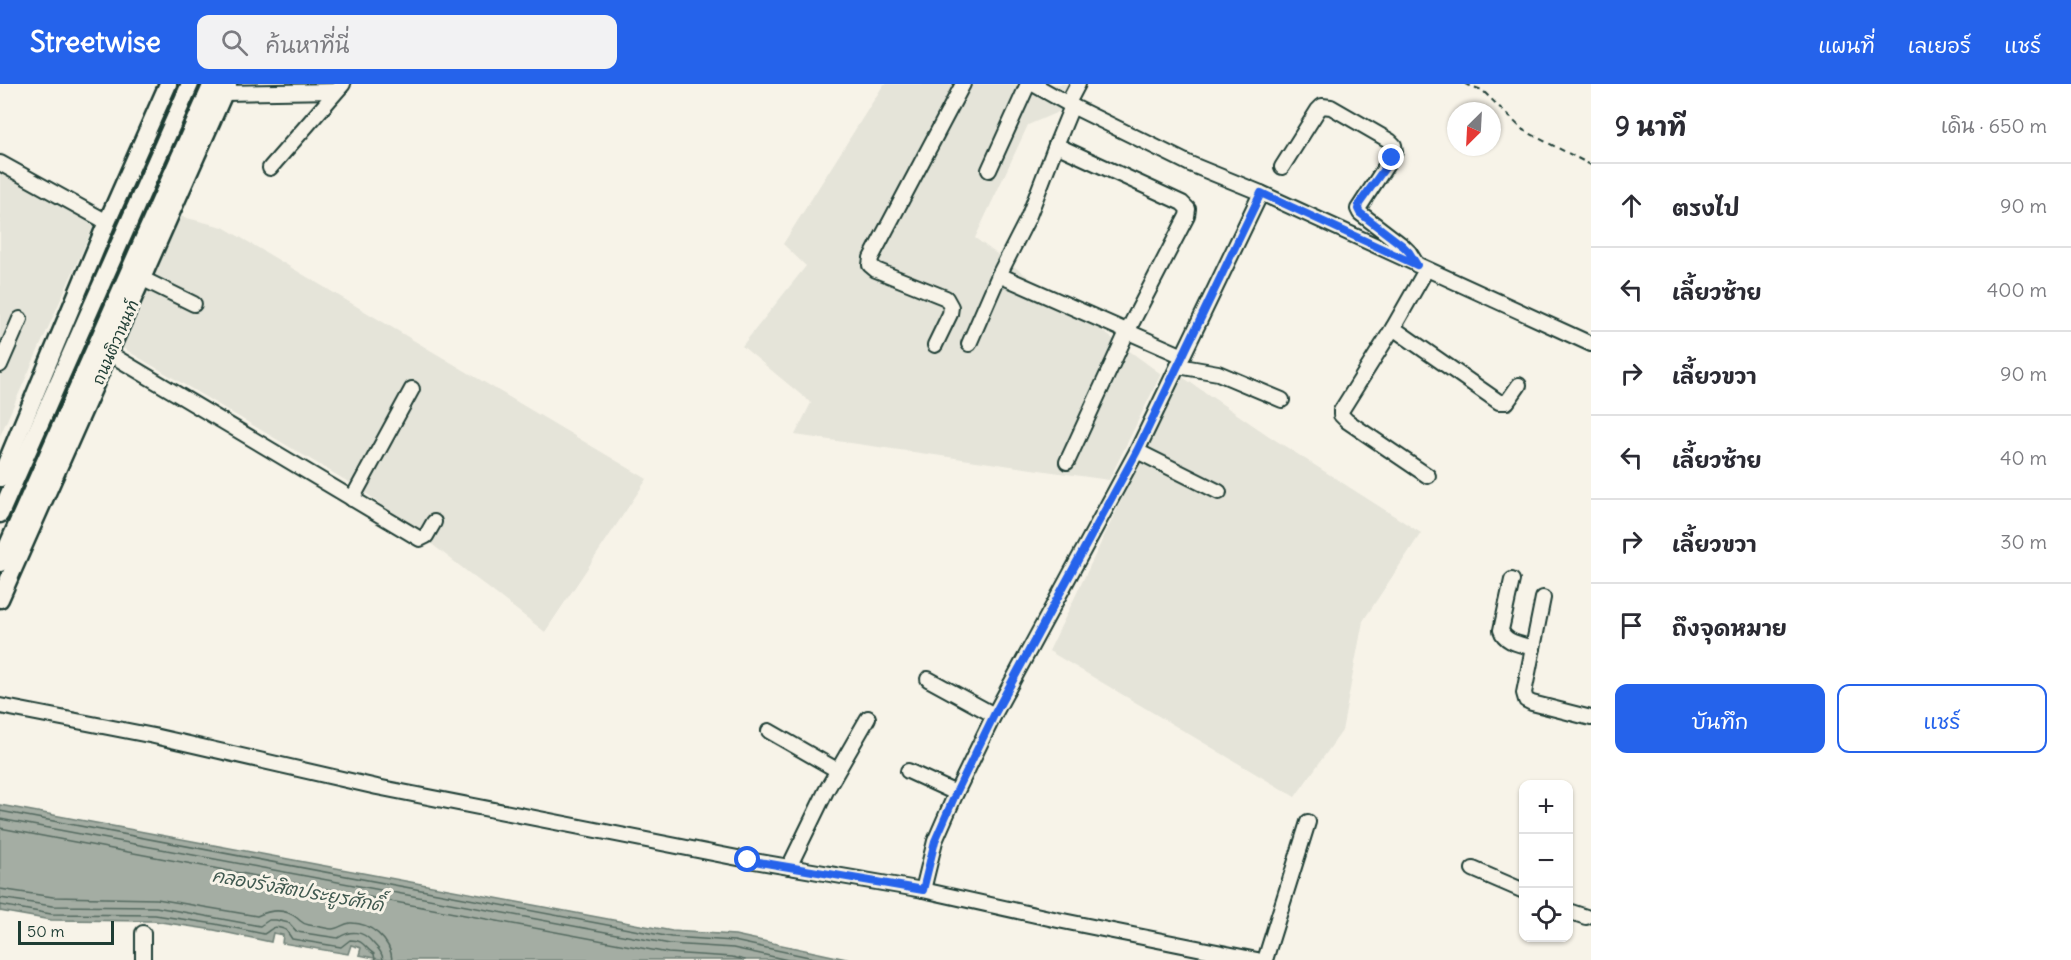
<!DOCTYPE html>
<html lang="th">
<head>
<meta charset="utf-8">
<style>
	body { margin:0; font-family:Delius,"Playpen Sans Thai",sans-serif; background:#f2f2f3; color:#2b2b33 }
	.controls { position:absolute; right:18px; bottom:18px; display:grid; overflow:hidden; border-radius:12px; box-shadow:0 2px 4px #0004 }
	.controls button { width:54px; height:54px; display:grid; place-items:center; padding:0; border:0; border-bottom:2px solid #e1e1e2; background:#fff; color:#2b2b33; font:30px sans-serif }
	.compass { position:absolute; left:1447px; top:18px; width:54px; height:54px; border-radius:50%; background:#fff; box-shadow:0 2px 4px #0004; rotate:204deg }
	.scale { position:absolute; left:18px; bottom:15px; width:96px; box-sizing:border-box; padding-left:6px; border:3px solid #1f3d34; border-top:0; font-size:16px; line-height:21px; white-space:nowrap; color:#1f3d34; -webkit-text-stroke:4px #f7f3e8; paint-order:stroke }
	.stop { position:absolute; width:18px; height:18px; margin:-14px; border:4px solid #2563eb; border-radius:50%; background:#fff }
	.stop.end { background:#2563eb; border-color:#fff; box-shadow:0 2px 6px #0008 }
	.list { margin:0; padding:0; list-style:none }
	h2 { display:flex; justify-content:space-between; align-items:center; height:78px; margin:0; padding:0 24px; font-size:26px }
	h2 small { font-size:20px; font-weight:400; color:#7c7c81 }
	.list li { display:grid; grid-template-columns:39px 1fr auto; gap:18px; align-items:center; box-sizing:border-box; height:84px; padding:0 24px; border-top:2px solid #e1e1e2 }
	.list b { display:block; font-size:22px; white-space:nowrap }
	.list em { font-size:20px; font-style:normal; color:#7c7c81 }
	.actions { display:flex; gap:12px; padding:18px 24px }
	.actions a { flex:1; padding:14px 0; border:2px solid #2563eb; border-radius:12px; text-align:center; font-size:21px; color:#2563eb }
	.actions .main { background:#2563eb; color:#fff }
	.icon { flex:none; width:33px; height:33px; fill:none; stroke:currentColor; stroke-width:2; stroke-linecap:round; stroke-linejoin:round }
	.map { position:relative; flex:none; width:1591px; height:876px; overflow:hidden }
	header { display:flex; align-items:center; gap:36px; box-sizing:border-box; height:84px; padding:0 30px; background:#2563eb; color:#fff }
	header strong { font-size:28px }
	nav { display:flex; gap:33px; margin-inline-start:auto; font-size:21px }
	.search { width:420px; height:54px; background:#f2f2f3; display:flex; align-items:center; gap:15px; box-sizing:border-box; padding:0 21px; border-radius:12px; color:#7c7c81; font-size:22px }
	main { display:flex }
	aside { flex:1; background:#fff }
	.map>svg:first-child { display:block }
</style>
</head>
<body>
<header>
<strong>Streetwise</strong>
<div class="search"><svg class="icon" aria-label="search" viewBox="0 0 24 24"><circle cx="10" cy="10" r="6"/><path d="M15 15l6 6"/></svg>ค้นหาที่นี่</div>
<nav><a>แผนที่</a><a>เลเยอร์</a><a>แชร์</a></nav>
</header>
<main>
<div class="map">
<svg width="1591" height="876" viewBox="0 0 1591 876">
	<rect width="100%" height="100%" fill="#f7f3e8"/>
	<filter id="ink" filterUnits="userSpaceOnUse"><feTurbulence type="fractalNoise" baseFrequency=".0167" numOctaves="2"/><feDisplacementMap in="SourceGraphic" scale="12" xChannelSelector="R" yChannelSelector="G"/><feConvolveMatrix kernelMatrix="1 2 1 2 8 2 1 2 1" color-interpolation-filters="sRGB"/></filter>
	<g filter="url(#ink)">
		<!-- built -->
		<g fill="#e5e4d9">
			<path d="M884,0H1079L1072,22L1028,41L975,154L1161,290L1109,396L795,351L811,319L742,262L806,182L783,160Z"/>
			<path d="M0,68L101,125L0,352Z"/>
			<path d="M179,132L223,143L647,395L545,548L362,406L121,263Z"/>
			<path d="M1181,292L1269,352L1421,449L1363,537L1342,647L1295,713L1049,567Z"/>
		</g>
		<!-- water -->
		<path fill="#a4ada3" stroke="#6f8077" stroke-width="1.5" d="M0,721L672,847L735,851L851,876H384L359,871L361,864L351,861L348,870L282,859L283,851L273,849L271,858L214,846L154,837L51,836L0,827Z"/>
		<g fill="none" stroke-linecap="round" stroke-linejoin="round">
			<!-- shore -->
			<g stroke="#546a60" stroke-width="1.5">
				<path d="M0,727L671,853L734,857L823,876"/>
				<path d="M0,735L670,860L733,864L788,876"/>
				<path d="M0,744L668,869L732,873L745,876"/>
				<path d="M0,805L53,813L157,815L257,832C270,826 285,824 297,834C302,838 302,840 309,841C316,842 324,844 332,845C338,845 343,840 350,839C370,838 391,856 392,876"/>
				<path d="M0,814L52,822L156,823L260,842L269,836H276L289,839L297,848L338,854C350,846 363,846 373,859C378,865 382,867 383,876"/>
				<path d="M0,821L51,830L155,831L215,840L264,850C273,845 272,840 286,846L292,855L341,863L350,856C365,856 363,863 374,870L375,876"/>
			</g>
			<defs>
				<g id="minor">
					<path d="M1033,0L1072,22L1190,80L1261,109L1591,260"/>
					<path d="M225,9L336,7"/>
					<path d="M1068,19L1078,0"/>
					<path d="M0,79L107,138"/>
					<path d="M1282,83L1318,26L1322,22L1331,23L1390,57L1394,61L1395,68L1358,125L1360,129L1403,162L1409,168L1417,181"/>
					<path d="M270,84L343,0"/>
					<path d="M989,86L1028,0"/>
					<path d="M1426,186L1393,244L1341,327V331L1347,337L1428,392"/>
					<path d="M999,191L1183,272"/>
					<path d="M143,195L194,220"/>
					<path d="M1393,244L1499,318H1507L1519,301"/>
					<path d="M969,260L999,191L1028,134L1056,61"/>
					<path d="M935,261L950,230L951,223L946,214L876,186L870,181L871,174L963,0"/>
					<path d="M110,270L420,455L426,452L434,438"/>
					<path d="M0,281L20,235"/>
					<path d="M1178,282L1218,289L1282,316"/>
					<path d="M1137,367L1219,408"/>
					<path d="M1067,378L1127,248L1187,132L1188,125L1182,119L1056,61L1072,22"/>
					<path d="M352,415L412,305"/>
					<path d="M1512,496L1501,546C1505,559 1521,560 1533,564"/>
					<path d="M1543,514L1524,609L1526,616L1532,619L1591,634"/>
					<path d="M928,595L994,631"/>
					<path d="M0,622L154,652L377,703L748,776L923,806L1058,836L1257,876"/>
					<path d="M769,647L837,686"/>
					<path d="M908,687L956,709"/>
					<path d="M789,783L826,707L868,634"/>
					<path d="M1473,785L1524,807"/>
					<path d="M923,806L935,757L956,709L994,631L1137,367L1261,109"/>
					<path d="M1568,827L1586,833"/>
					<path d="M143,876V849"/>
					<path d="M1265,876L1308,738"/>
				</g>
				<g id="major">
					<path d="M0,394L107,138L168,0"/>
					<path d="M0,430L190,0"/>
					<path d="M0,479L212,0"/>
					<path d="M0,515L228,0"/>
				</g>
			</defs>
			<!-- minor casing -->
			<use href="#minor" stroke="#1f3d34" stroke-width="18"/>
			<!-- major casing -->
			<use href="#major" stroke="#1f3d34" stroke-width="21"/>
			<!-- path -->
			<path stroke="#1f3d34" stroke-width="2" stroke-dasharray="6 4.5" stroke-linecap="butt" d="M1465,0L1482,6L1523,46L1591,81"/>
			<!-- minor -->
			<use href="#minor" stroke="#f7f3e8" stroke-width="14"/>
			<!-- major -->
			<use href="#major" stroke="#f7f3e8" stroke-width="16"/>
		</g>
	</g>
	<g fill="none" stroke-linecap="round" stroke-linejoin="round" filter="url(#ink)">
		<!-- route -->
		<path stroke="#2563eb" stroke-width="8" d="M748,776L923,806L935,757L956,709L994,631L1137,367L1261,109L1417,181L1409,168L1403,162L1360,129L1358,125L1359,120L1392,74"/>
	</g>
	<g text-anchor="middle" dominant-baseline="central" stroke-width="6" stroke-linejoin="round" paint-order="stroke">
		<!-- street labels -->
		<g font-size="16" fill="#1f3d34" stroke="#f7f3e8">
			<text transform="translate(115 258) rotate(-66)">ถนนติวานนท์</text>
		</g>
		<!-- water labels -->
		<g font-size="18" font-style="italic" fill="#405950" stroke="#f7f3e8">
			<text transform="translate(298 806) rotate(10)">คลองรังสิตประยูรศักดิ์</text>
		</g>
	</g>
</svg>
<div class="controls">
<button>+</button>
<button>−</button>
<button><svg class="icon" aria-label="locate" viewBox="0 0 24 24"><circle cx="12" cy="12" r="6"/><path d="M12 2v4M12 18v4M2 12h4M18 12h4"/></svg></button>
</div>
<svg class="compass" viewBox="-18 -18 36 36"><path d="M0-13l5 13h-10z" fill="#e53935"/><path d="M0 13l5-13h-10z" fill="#7c7c81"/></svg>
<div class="scale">50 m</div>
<div class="stop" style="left:748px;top:776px"></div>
<div class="stop end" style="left:1392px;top:74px"></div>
</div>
<aside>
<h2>9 นาที<small>เดิน · 650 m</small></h2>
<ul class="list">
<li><svg class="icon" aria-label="ahead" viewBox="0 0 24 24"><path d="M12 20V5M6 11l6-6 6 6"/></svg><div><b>ตรงไป</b></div><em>90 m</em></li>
<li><svg class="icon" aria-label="left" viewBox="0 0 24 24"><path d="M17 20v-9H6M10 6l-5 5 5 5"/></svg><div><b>เลี้ยวซ้าย</b></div><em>400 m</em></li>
<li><svg class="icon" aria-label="right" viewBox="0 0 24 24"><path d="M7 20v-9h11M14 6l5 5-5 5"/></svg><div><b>เลี้ยวขวา</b></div><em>90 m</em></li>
<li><svg class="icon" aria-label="left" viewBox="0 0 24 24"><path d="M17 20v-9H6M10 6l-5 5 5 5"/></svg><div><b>เลี้ยวซ้าย</b></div><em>40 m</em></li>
<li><svg class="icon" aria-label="right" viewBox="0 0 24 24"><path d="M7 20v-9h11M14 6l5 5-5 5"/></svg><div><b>เลี้ยวขวา</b></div><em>30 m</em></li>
<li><svg class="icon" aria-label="arrive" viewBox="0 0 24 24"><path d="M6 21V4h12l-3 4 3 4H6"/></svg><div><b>ถึงจุดหมาย</b></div></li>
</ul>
<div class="actions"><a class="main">บันทึก</a><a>แชร์</a></div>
</aside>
</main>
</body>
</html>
